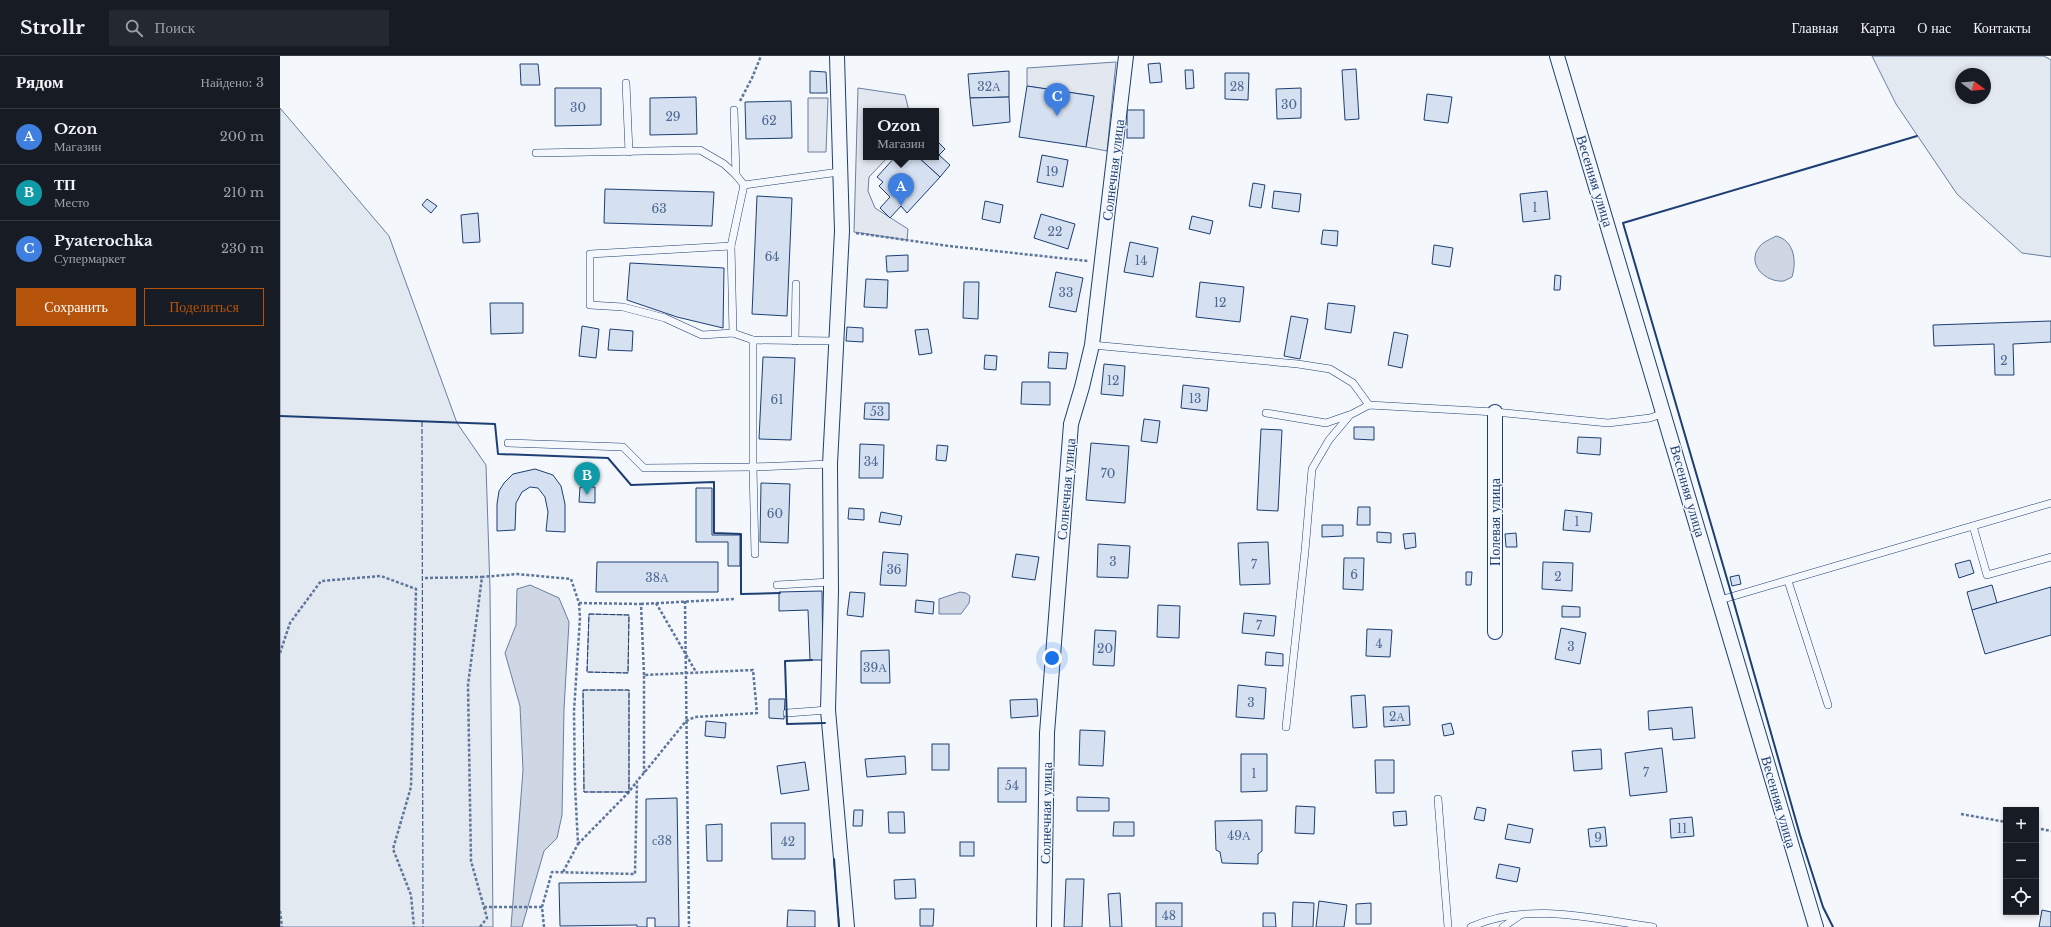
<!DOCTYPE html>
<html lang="ru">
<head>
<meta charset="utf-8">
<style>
	body { margin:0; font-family:"Libre Baskerville",serif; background:#242831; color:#f1f3f6 }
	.controls { position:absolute; right:12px; bottom:12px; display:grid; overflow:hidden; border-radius:0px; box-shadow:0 2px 6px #0003 }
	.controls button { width:36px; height:36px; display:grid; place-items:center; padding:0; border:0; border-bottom:1px solid #363941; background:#171b24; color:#f1f3f6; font:20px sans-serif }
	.compass { position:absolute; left:1675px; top:12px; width:36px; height:36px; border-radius:50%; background:#171b24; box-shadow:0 2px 6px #0003; rotate:106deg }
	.you { position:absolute; left:772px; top:602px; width:14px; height:14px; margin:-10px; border:3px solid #fff; border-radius:50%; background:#1a73e8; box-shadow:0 0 0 6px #1a73e833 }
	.badge { display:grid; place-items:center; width:26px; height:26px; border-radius:50%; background:#b45309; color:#fff; font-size:13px; font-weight:700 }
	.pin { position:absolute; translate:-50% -33px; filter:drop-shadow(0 1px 2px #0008) }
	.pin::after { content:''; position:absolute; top:21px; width:14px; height:12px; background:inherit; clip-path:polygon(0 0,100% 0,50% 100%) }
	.popup { position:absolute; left:583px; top:52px; width:76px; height:52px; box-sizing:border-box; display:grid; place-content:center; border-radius:0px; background:#171b24; filter:drop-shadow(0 1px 3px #0005); font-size:13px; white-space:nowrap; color:#9ea1a6 }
	.popup b { font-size:15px; color:#f1f3f6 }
	.popup::after { content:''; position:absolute; left:50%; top:100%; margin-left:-8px; border:8px solid transparent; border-top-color:#171b24 }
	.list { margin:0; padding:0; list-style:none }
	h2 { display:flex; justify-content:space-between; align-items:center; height:52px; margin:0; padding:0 16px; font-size:17px }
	h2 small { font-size:13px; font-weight:400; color:#9ea1a6 }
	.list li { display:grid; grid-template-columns:26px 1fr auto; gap:12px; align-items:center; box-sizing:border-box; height:56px; padding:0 16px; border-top:1px solid #363941 }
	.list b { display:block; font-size:15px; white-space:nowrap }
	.list p { margin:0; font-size:13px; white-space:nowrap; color:#9ea1a6 }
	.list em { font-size:13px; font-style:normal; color:#9ea1a6 }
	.actions { display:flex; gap:8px; padding:12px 16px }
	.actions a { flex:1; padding:9px 0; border:1px solid #b45309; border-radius:0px; text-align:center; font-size:14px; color:#b45309 }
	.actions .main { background:#b45309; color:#fff }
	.icon { flex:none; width:22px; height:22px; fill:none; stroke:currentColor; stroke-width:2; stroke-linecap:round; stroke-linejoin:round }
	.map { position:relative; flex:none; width:1771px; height:871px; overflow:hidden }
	header { display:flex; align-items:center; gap:24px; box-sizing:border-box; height:56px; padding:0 20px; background:#171b24; border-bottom:1px solid #363941 }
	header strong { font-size:19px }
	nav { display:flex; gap:22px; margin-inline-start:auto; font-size:14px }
	.search { width:280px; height:36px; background:#242831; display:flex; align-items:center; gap:10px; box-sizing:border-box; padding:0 14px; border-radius:0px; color:#9ea1a6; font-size:15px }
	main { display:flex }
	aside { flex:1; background:#171b24 }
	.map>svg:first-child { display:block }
</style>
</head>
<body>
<header>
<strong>Strollr</strong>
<div class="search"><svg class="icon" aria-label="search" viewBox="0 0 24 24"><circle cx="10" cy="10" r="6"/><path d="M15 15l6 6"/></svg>Поиск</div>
<nav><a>Главная</a><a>Карта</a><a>О нас</a><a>Контакты</a></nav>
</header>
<main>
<aside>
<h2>Рядом<small>Найдено: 3</small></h2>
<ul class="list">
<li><span class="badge" style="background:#3f7fe0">A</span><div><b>Ozon</b><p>Магазин</p></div><em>200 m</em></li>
<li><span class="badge" style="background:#0f9aa8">B</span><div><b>ТП</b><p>Место</p></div><em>210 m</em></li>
<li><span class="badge" style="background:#3f7fe0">C</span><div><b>Pyaterochka</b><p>Супермаркет</p></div><em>230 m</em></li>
</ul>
<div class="actions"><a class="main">Сохранить</a><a>Поделиться</a></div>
</aside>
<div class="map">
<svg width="1771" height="871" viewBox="0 0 1771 871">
	<rect width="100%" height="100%" fill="#f4f7fb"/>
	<!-- green -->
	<g fill="#e3e9f0" stroke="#687fa3" fill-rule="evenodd">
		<path d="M1592,0H1764L1771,4V201L1742,197L1677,138L1616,48ZM1681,18H1705V42H1681Z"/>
		<path d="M0,52L109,180L177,367L206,409L210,533L213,871H0Z"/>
		<path d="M309,558L349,559L348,617L307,616Z"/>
		<path d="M303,634H349V736H304Z"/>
	</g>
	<!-- parking -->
	<g fill="#e3e8f0" stroke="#687fa3">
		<path d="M836,6L827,95L806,91L814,40L747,30V12Z"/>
		<path d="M578,32L625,39L629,55H586V101H608L589,121L588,135L595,152L628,173L627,184L574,176Z"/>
		<path d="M528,42H548L546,96H528Z"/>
	</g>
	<!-- water -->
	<g fill="#cfd7e4" stroke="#687fa3">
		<path d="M1496,180C1514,184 1517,205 1512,221C1510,222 1506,224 1504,225C1486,227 1465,208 1480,190C1483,186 1491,183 1496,180Z"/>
		<path d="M250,529L279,542L289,566L284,653L282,759L277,782L264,795L242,871H231L243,714L240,650L225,597L236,569L237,533Z"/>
		<path d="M680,536L686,537L690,540L689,547L681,558H659V543Z"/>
	</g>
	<!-- building -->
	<g fill="#d5e0f0" stroke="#1d3f73">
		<path d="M880,7L882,26L870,27L868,8Z"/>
		<path d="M240,8H258L260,29H241Z"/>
		<path d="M1076,13L1079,63L1065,64L1062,14Z"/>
		<path d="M905,14H913L914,32L906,33Z"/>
		<path d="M530,15L546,16L547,37H530Z"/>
		<path d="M729,15V41L690,42L688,18Z"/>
		<path d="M945,17H969L968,44L945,43Z"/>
		<path d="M747,30L814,40L806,91L739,81Z"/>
		<path d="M275,32H321V69L275,70Z"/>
		<path d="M1021,32V62L997,63L996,33Z"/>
		<path d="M1147,38L1172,41L1168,67L1144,64Z"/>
		<path d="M416,41L417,78L370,79V42Z"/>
		<path d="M729,41L730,66L693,70L690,42Z"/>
		<path d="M511,45L512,82L466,83L465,46Z"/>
		<rect x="847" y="54" width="17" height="28"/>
		<path d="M656,84L665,93L659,99L670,109L660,121L638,101H656Z"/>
		<path d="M762,99L788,104L783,131L757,126Z"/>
		<path d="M615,101H638L660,121L627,157L621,150L610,162L600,152L610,141L599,130L603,126L597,121Z"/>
		<path d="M973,127L985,129L981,152L969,150Z"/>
		<path d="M325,133L434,136L432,170L324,167Z"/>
		<path d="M994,135L1021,138L1019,156L992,152Z"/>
		<path d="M1267,135L1270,163L1243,166L1240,138Z"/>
		<path d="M477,140L512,142L507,260L472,258Z"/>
		<path d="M147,143L157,150L151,157L142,149Z"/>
		<path d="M705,145L723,149L720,167L702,163Z"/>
		<path d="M198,157L200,186L183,187L181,159Z"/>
		<path d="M761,158L795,168L788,193L754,182Z"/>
		<path d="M912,160L933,165L930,178L909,173Z"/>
		<path d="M1043,174L1058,175L1057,190L1041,188Z"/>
		<path d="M850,186L878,192L873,221L844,216Z"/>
		<path d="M1154,189L1173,192L1170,211L1152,208Z"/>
		<path d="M628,199V215L607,216L606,200Z"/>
		<path d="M350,207L444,212L443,272L397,261L347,244Z"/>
		<path d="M776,216L803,222L796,256L769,251Z"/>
		<path d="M1275,219L1281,220L1280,234H1274Z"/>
		<path d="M586,223L608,224L607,252L584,251Z"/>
		<path d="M684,226H699L698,263L683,262Z"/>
		<path d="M920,226L964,231L960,266L916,261Z"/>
		<path d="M210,247H243V277L211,278Z"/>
		<path d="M1048,247L1075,250L1071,277L1045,273Z"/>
		<path d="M1011,260L1028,263L1020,303L1004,300Z"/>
		<path d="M1771,265V286L1733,288L1734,319H1715L1714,288L1654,290L1653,269Z"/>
		<path d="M302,270L319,273L316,302L299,300Z"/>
		<path d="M567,271L583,272V286L566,285Z"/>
		<path d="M330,273L353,275L352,295L328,294Z"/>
		<path d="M648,273L652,297L639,299L635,274Z"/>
		<path d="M1114,276L1128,279L1122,312L1108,309Z"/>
		<path d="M769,296L788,297L786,313L768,312Z"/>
		<path d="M705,299L717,300L716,314L704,313Z"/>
		<path d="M483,301L515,302L511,384L479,383Z"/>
		<path d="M824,308L845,310L843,340L821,338Z"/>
		<path d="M742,326H770V349L741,348Z"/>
		<path d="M903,329L929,332L927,355L901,352Z"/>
		<path d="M585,347H609V364L584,363Z"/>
		<path d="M864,363L880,365L877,387L861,385Z"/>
		<path d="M1074,371H1094V384L1074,383Z"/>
		<path d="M981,373L1002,374L998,455L977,454Z"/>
		<path d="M1298,381L1321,382L1320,399L1297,397Z"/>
		<path d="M811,387L849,390L845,447L806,444Z"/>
		<path d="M580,388L604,389L603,422H579Z"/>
		<path d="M657,389L668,390L666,405L656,404Z"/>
		<path d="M255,413L273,419L281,430L285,448V476L266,475L268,456L265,441L258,432L250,431L242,436L236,447L235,474L217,475V448L219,435L224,427L233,418Z"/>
		<path d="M481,427L510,428L508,487L480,486Z"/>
		<path d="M300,431H315V447L299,446Z"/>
		<path d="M416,432H432V479H460V510H448V486H416Z"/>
		<path d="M1078,451H1090V469H1077Z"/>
		<path d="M569,452L584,453V464L568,463Z"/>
		<path d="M1285,454L1312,457L1310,476L1283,474Z"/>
		<path d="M601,456L622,460L620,469L599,466Z"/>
		<path d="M1042,469H1063V480L1042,481Z"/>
		<path d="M1097,476L1111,477V487L1097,486Z"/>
		<path d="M1135,477L1136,491L1125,493L1123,478Z"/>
		<path d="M1236,477L1237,491H1226L1225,478Z"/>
		<path d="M988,486L990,528L960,529L958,487Z"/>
		<path d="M818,488L850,490L848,522L817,521Z"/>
		<path d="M603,496L628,498L626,530L600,529Z"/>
		<path d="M736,498L759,501L755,524L732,521Z"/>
		<path d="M1064,502H1084L1083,534L1063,533Z"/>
		<path d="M1690,504L1694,517L1679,522L1675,508Z"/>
		<path d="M317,506H438V536H316Z"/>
		<path d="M1263,506L1293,507L1292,535L1262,533Z"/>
		<path d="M1186,516H1192L1191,529H1186Z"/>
		<path d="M1459,519L1461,528L1452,530L1450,521Z"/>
		<path d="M1712,529L1717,547L1692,554L1687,536Z"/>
		<path d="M1771,531V579L1705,598L1692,554Z"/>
		<path d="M542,535L543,604H530L528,554L499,555V536Z"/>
		<path d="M570,536L585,537L583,561L567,559Z"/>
		<path d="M636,544L654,546L653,558L635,556Z"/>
		<path d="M878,549L900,550L899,582L877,581Z"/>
		<path d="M1282,550L1300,551V561H1282Z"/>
		<path d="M964,557L996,560L994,580L962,577Z"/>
		<path d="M1281,572L1306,577L1300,608L1275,603Z"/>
		<path d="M1087,573L1112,574L1110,601L1086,600Z"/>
		<path d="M815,574L836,575L834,610L813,609Z"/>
		<path d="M609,594L610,627H581V595Z"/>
		<path d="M986,596L1003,598V610L985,609Z"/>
		<path d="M958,629L986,632L984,663L956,661Z"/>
		<path d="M1085,639L1087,671L1073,672L1071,640Z"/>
		<path d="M489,643H505L504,663L489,662Z"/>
		<path d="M757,643L758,660L731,662L730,644Z"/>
		<path d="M1129,650L1130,669L1104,671L1103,651Z"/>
		<path d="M1412,651L1415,682L1393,684L1392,672L1369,674L1368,655Z"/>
		<path d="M426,665L446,667L445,682L425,680Z"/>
		<path d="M1171,667L1174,678L1164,680L1162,669Z"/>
		<path d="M800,674L825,675L823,710L799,709Z"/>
		<rect x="652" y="688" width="17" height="26"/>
		<path d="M1382,692L1387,736L1350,740L1345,697Z"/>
		<path d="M1321,693L1322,713L1294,715L1292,695Z"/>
		<path d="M961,698H987V735L961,736Z"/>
		<path d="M625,700L626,718L587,721L585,703Z"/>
		<path d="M1095,704H1114V737H1096Z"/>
		<path d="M525,706L529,734L501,738L497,710Z"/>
		<rect x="718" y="712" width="28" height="34"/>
		<path d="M797,741L829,742V755H797Z"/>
		<path d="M397,742L399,871H375V862H367V871H357V869L280,870L279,827L366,826V743Z"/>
		<path d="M1016,750L1035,751L1034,778L1015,777Z"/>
		<path d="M1197,751L1206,753L1204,765L1194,763Z"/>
		<path d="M574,754H583L582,770H573Z"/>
		<path d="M1126,755L1127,769L1114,770L1113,756Z"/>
		<path d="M608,756H624L625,777H609Z"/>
		<path d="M1412,761L1414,780L1391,782L1390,763Z"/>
		<path d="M982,764V795L978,798V808L942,807L940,796L936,794L935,765Z"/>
		<path d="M834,766H854V780H833Z"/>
		<path d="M491,767H525V803H492Z"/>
		<path d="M442,768V805H427L426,769Z"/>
		<path d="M1228,768L1253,773L1250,787L1225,783Z"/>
		<path d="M1325,771L1327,790L1310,791L1308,773Z"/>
		<rect x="680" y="786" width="14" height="14"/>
		<path d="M1219,808L1240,812L1237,826L1216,822Z"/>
		<path d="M635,823L636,842L615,843L614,824Z"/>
		<path d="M786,823H804L802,871H784Z"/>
		<path d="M840,837L842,871H830L828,838Z"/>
		<path d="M1039,845L1067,849L1064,871H1036Z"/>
		<path d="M1013,846L1034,847L1033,871H1012Z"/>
		<rect x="876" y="847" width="26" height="24"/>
		<path d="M1091,847V868H1076V848Z"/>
		<path d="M640,853H654L653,870H640Z"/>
		<path d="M508,854L535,855V871H507Z"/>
		<path d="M1762,854L1771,856V871H1759Z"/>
		<path d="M983,857H995L996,871H983Z"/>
	</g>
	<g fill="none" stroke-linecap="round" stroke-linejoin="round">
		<defs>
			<g id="service">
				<path d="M346,27L349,96"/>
				<path d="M454,54L456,119"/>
				<path d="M256,97L420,94L444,108L456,119L464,129L559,116"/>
				<path d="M451,190L310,198V249L343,251L385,262L422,279L453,277L473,284L556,285"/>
				<path d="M453,277L451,190L464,129"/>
				<path d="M473,284V411L475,498"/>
				<path d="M515,285L516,228"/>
				<path d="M812,289L1018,308L1050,313L1073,327L1089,349"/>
				<path d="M986,357L1046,367L1069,359"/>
				<path d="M228,387L343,391L364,412L473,411L550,408"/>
				<path d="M1693,470L1707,519L1771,501"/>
				<path d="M1508,525L1548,649"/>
				<path d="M497,529L550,526"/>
				<path d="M1440,544L1771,447"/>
				<path d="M507,657L548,654"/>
				<path d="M1006,671L1025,495L1032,413L1049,384L1070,359L1089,349L1215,356L1328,367L1370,362L1384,357"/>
				<path d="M1158,743L1168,871"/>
				<path d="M1191,871C1247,845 1315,863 1373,871"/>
				<path d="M1223,871L1239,860"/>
			</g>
			<g id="minor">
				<path d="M557,0L562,175L550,408L551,535L548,654L567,871"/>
				<path d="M1277,0L1536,871"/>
				<path d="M1215,356V576"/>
				<path d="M764,871L767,677L791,368L802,331L812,289L846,0"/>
			</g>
		</defs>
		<!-- service casing -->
		<use href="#service" stroke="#1d3f73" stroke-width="8"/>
		<!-- minor casing -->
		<use href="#minor" stroke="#1d3f73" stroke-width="16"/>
		<!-- path -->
		<g stroke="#5e769c" stroke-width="2.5" stroke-dasharray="3 2" stroke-linecap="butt">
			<path d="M460,45L472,22L481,0"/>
			<path d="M576,177L669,190L808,205"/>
			<path d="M145,522L202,521"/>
			<path d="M405,545L409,871"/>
			<path d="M299,547L361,548L364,619"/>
			<path d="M376,547L416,616"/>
			<path d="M361,548L454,543"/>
			<path d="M0,597L10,567L41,525L101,520L136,533L131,731L113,793L131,839L134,871"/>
			<path d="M1681,758L1726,766"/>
			<path d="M1756,772L1771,775"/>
			<path d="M298,788L349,736L357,725"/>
			<path d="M204,851H262"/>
			<path d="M0,855L2,871"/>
			<path d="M200,871L207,862L191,805L188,629L202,521L237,518L291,523L299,547L300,562L294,655L295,730L298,788L283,816"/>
			<path d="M264,871L262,851L272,816L355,818L357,725L364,717L406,665L415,661L477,657L473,614L364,619V717"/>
		</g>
		<!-- service -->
		<use href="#service" stroke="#f4f7fb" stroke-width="7"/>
		<!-- minor -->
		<use href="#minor" stroke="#f4f7fb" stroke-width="14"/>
		<!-- fence -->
		<g stroke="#1d3f73" stroke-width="1" stroke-dasharray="5 2" stroke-linecap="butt">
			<path d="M142,366L143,871"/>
			<path d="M309,558L349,559L348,617L307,616Z"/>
			<path d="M303,634H349V736H304Z"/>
		</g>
		<!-- wall -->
		<g stroke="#1d3f73" stroke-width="2">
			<path d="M0,360L215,368L218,398L328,402L351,429L434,426V477L461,478V538L500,537"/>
			<path d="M532,604L505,605L507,668L545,667"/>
			<path d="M554,803L559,871"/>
			<path d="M1553,871L1543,851L1520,779L1452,540L1343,167L1637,80"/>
		</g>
	</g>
	<g text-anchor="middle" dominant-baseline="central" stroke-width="3" stroke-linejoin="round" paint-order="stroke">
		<!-- number labels -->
		<g font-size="12" fill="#4b6792">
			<text x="709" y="30">32А</text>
			<text x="957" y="30">28</text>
			<text x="1009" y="48">30</text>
			<text x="298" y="51">30</text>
			<text x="393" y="60">29</text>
			<text x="489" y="64">62</text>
			<text x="772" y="115">19</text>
			<text x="1255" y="151">1</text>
			<text x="379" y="152">63</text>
			<text x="775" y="175">22</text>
			<text x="492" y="200">64</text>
			<text x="861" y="204">14</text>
			<text x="786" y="236">33</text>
			<text x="940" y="246">12</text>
			<text x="1724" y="304">2</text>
			<text x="833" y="324">12</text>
			<text x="915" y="342">13</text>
			<text x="497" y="343">61</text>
			<text x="597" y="355">53</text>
			<text x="591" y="405">34</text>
			<text x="828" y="417">70</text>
			<text x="495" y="457">60</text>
			<text x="1297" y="465">1</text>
			<text x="833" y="505">3</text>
			<text x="974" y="508">7</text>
			<text x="614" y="513">36</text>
			<text x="1074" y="518">6</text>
			<text x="1278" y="520">2</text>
			<text x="377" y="521">38А</text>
			<text x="979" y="569">7</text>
			<text x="1099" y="587">4</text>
			<text x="1291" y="590">3</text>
			<text x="825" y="592">20</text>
			<text x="595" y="611">39А</text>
			<text x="971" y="646">3</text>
			<text x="1117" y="660">2А</text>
			<text x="1366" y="716">7</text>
			<text x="974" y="717">1</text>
			<text x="732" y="729">54</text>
			<text x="1402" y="772">11</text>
			<text x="959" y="779">49А</text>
			<text x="1318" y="781">9</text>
			<text x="382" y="784">с38</text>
			<text x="508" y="785">42</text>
			<text x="889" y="859">48</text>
		</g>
		<!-- street labels -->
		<g font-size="14" fill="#1d3f73" stroke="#f4f7fb">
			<text transform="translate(833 114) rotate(-83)">Солнечная улица</text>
			<text transform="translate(1315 125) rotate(73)">Весенняя улица</text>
			<text transform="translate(786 433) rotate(-85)">Солнечная улица</text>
			<text transform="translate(1408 435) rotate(74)">Весенняя улица</text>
			<text transform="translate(1215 466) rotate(-90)">Полевая улица</text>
			<text transform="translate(1499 746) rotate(74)">Весенняя улица</text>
			<text transform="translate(766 757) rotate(-89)">Солнечная улица</text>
		</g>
	</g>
</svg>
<div class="controls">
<button>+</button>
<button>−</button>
<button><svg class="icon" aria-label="locate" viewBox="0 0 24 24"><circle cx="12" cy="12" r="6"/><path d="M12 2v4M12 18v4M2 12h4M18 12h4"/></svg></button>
</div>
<svg class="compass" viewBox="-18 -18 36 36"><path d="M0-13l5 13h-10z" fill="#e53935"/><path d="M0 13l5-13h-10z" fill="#9ea1a6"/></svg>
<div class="you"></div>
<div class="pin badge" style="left:621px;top:150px;background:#3f7fe0">A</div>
<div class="popup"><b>Ozon</b>Магазин</div>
<div class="pin badge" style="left:307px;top:439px;background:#0f9aa8">B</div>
<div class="pin badge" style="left:777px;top:60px;background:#3f7fe0">C</div>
</div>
</main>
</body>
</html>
